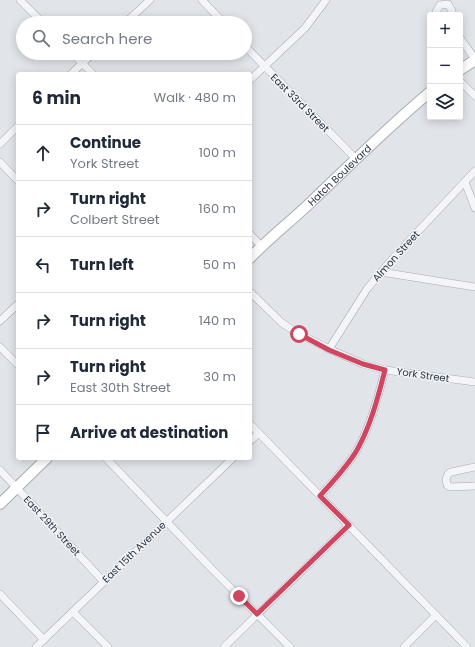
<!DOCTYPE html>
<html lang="en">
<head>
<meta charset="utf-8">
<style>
	body { margin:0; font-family:Poppins,sans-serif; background:#f6f6f7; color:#1f2937 }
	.controls { position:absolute; right:12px; top:12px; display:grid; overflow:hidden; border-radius:4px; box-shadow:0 2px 10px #0003 }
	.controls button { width:36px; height:36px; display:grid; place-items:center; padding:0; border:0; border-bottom:1px solid #e0e1e3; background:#fff; color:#1f2937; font:20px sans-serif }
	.stop { position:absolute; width:12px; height:12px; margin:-9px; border:3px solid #d04560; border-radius:50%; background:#fff }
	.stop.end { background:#d04560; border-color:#fff; box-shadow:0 1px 4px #0008 }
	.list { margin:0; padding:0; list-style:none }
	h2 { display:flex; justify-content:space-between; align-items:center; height:52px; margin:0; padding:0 16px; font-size:17px }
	h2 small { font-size:13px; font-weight:400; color:#747a83 }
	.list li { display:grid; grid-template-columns:26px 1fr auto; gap:12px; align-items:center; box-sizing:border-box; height:56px; padding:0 16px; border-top:1px solid #e0e1e3 }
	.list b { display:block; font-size:15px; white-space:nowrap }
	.list p { margin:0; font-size:13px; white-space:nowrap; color:#747a83 }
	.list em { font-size:13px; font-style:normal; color:#747a83 }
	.icon { flex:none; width:22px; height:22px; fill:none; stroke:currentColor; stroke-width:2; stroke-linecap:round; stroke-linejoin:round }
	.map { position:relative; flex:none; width:475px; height:647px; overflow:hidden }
	.search { position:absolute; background:#fff; box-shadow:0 2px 10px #0003; left:16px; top:16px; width:236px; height:44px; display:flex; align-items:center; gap:10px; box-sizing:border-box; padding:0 14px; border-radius:22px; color:#747a83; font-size:15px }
	.panel { position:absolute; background:#fff; box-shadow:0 2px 10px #0003; left:16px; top:72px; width:236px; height:388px; border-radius:4px }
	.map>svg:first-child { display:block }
</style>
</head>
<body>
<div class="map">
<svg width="475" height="647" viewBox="0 0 475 647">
	<rect width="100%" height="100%" fill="#e1e5ea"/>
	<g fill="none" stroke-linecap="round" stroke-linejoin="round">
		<defs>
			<g id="minor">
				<path d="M20,0L43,23"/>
				<path d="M202,0L224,23"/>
				<path d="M438,15L436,12L440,5L448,4L452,11V15"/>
				<path d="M125,23L150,0"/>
				<path d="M460,38L475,59"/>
				<path d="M245,46L356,159"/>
				<path d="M72,53L93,74"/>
				<path d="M71,74L93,53"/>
				<path d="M250,80L305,28L326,0"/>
				<path d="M460,81L475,96"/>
				<path d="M0,144L18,126"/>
				<path d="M0,162L18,181"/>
				<path d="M465,182L475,208"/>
				<path d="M250,234L261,246"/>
				<path d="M381,272L475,287"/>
				<path d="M250,292L282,323L299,334L329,349L363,364L385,370L475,382"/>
				<path d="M0,321L18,304"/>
				<path d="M0,347L18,365"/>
				<path d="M329,349L367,289L394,257L475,171"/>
				<path d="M250,424L467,647"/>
				<path d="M250,441L259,433"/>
				<path d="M106,458L210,567L290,647"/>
				<path d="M475,467L451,472L448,474L446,479L447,485L450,487L475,486"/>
				<path d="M0,470L104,582"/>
				<path d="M320,496C333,481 347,467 357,450C371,425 378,397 385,370"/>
				<path d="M0,594L44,640"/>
				<path d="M73,612L108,647"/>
				<path d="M36,647L233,458"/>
				<path d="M224,647L349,525"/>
				<path d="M404,647L436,615"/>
			</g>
			<g id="secondary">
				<path d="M460,70L475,60"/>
				<path id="s1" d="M250,258C269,238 291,221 311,202C350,165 388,127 430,92"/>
				<path d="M0,504L47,458"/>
			</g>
		</defs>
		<!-- minor casing -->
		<use href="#minor" stroke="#a6acb4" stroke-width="8"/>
		<!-- secondary casing -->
		<use href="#secondary" stroke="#a6acb4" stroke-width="12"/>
		<!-- minor -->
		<use href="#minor" stroke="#f4f5f8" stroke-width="7"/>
		<!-- secondary -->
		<use href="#secondary" stroke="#fff" stroke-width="10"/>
	</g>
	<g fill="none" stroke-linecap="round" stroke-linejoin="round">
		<!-- route -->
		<path stroke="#d04560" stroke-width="5" d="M239,596L257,614L349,525L320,496C333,481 347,467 357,450C371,425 378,397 385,370L363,364L329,350L299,334"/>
	</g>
	<g text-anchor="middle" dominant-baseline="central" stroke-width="3" stroke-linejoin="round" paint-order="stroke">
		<!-- street labels -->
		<g font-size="10" fill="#293342" stroke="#f1f4f7">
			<text transform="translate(300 103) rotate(45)">East 33rd Street</text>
			<text stroke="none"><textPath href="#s1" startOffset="122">Hatch Boulevard</textPath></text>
			<text transform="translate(396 256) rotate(-48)">Almon Street</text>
			<text transform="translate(423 375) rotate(8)">York Street</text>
			<text transform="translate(52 526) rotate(47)">East 29th Street</text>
			<text transform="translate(134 552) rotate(-44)">East 15th Avenue</text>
		</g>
	</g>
</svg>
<div class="controls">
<button>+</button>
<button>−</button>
<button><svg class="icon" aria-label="layers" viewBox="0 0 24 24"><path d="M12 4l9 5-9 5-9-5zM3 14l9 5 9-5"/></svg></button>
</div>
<div class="stop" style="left:299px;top:334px"></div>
<div class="stop end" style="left:239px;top:596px"></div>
<div class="search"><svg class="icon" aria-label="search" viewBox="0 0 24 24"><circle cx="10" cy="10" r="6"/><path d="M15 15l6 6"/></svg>Search here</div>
<section class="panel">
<h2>6 min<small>Walk · 480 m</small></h2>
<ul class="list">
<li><svg class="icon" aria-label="ahead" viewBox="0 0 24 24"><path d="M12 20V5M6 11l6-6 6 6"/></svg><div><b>Continue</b><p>York Street</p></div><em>100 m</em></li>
<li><svg class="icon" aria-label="right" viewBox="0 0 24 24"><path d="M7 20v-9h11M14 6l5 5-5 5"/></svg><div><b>Turn right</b><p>Colbert Street</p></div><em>160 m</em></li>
<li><svg class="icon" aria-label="left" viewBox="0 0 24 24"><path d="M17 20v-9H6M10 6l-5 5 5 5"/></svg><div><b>Turn left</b></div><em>50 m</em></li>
<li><svg class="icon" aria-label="right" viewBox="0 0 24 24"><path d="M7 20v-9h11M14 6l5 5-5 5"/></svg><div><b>Turn right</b></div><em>140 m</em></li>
<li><svg class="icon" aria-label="right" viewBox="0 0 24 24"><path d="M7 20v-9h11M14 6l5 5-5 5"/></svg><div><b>Turn right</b><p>East 30th Street</p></div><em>30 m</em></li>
<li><svg class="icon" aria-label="arrive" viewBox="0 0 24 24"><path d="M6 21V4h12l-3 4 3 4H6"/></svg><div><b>Arrive at destination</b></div></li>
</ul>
</section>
</div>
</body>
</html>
